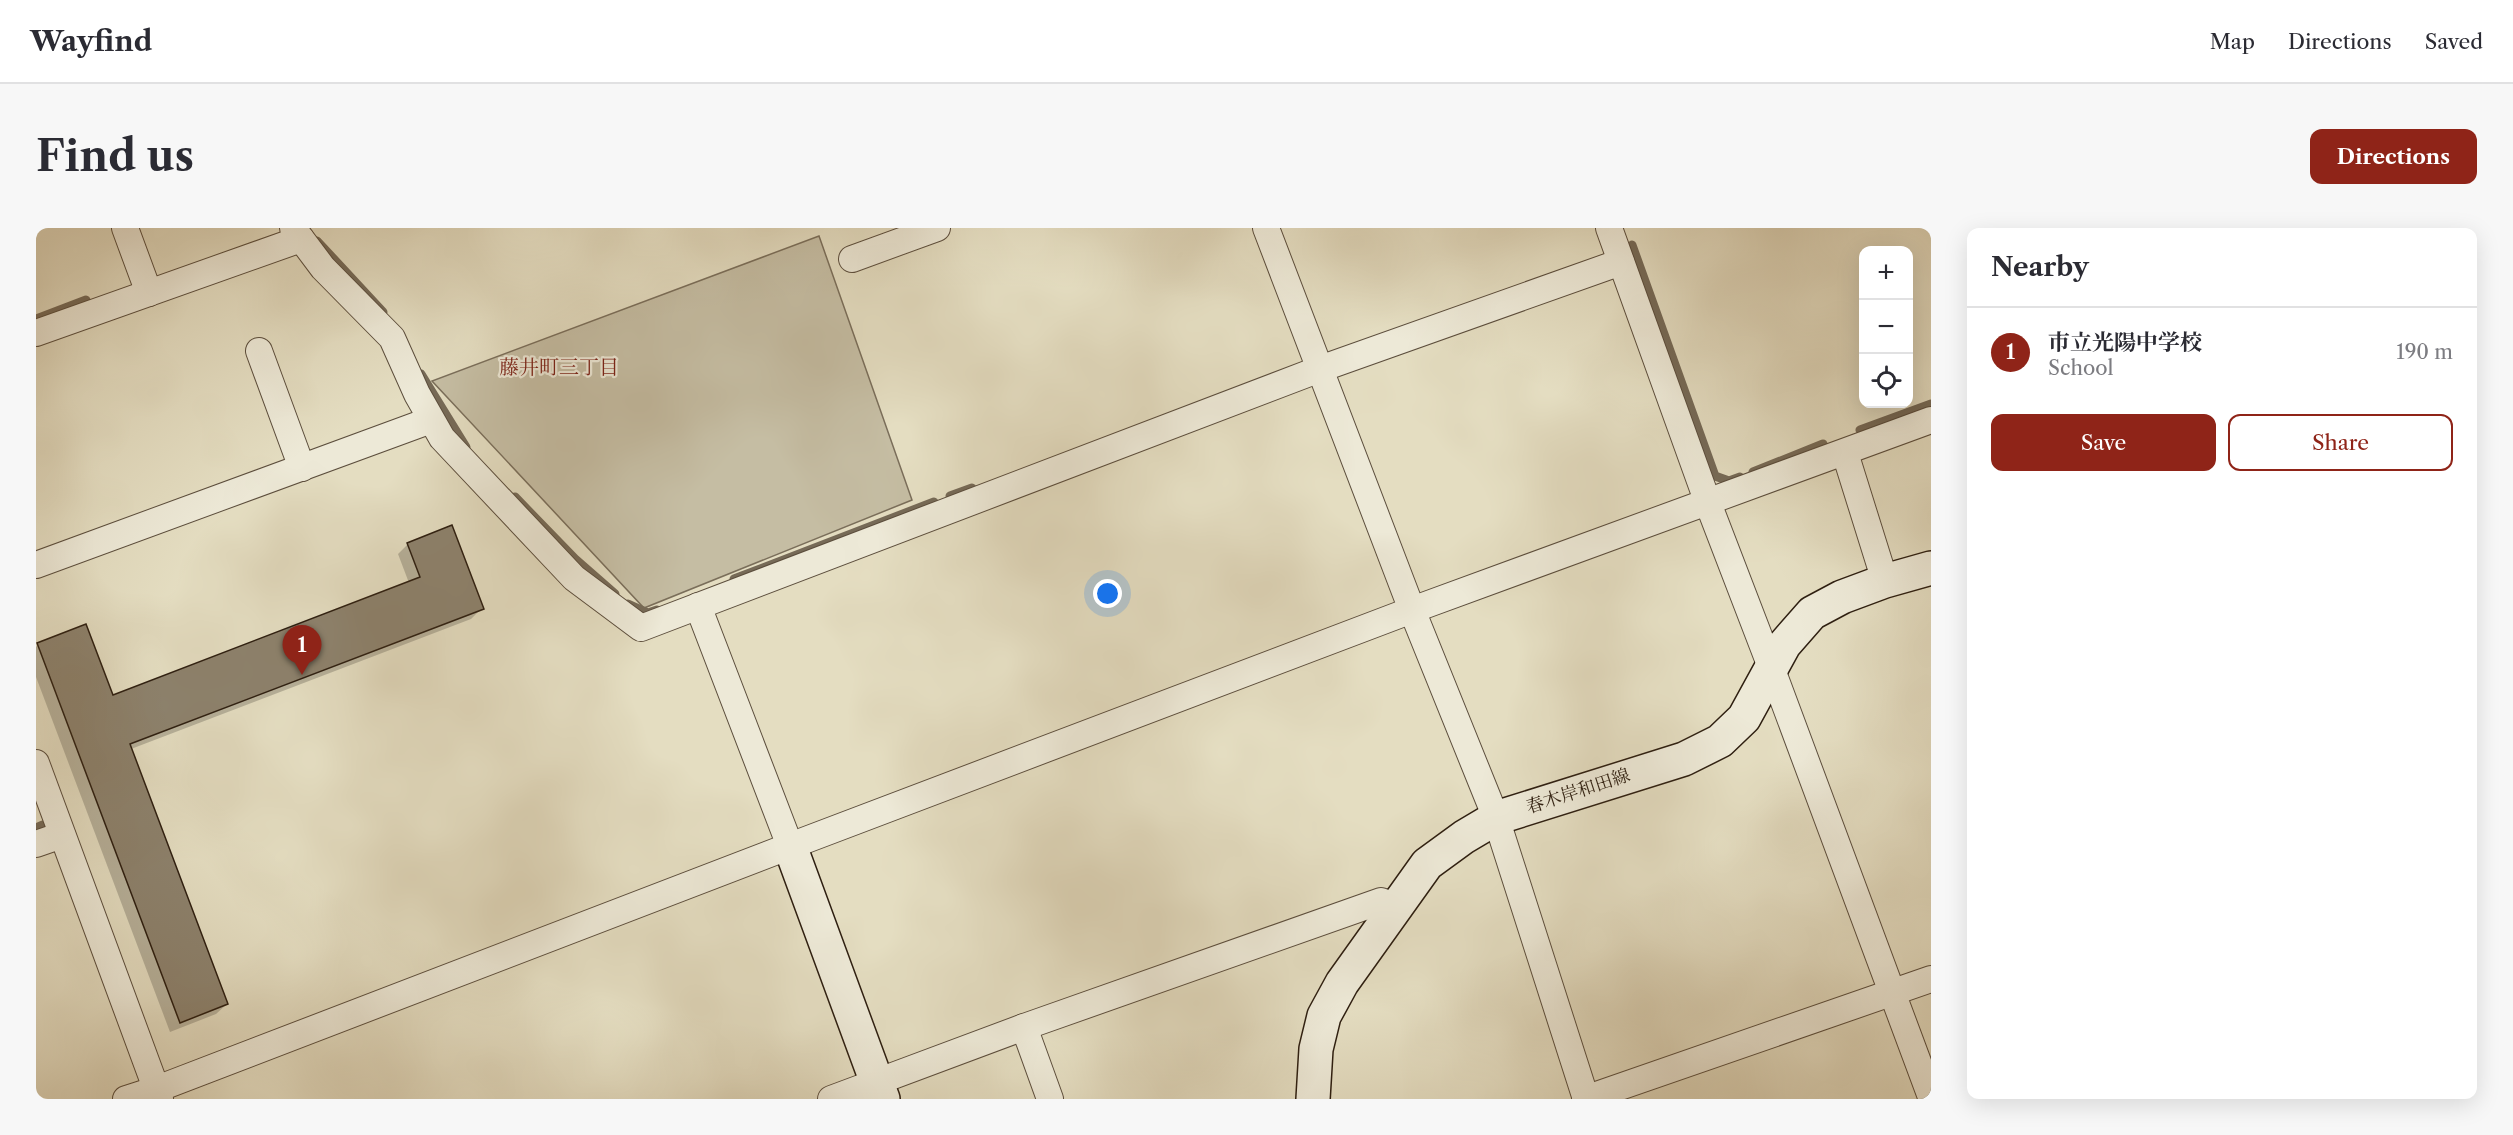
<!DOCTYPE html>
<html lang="en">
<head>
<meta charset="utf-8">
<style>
	body { margin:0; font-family:"Libre Caslon Text","Noto Serif JP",serif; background:#f7f7f7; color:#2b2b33 }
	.controls { position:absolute; right:18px; top:18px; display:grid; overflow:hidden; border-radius:12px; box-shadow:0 6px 24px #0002 }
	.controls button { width:54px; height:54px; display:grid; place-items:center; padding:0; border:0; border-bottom:2px solid #e1e1e2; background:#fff; color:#2b2b33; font:30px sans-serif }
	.you { position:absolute; left:1072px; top:366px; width:21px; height:21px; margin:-15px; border:4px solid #fff; border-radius:50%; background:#1a73e8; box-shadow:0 0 0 9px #1a73e833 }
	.badge { display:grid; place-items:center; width:39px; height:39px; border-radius:50%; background:#8f2418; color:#fff; font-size:20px; font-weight:700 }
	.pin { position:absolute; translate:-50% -50px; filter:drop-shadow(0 2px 3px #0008) }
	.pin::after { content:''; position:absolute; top:32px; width:21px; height:18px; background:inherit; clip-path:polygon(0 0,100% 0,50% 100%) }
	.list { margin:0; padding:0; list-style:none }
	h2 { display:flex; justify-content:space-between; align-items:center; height:78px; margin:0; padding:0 24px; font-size:26px }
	h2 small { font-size:20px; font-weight:400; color:#7c7c81 }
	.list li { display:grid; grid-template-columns:39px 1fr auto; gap:18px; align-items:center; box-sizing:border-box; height:90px; padding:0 24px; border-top:2px solid #e1e1e2 }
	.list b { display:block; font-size:22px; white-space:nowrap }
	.list p { margin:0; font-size:20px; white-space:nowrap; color:#7c7c81 }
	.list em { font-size:20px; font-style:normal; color:#7c7c81 }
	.actions { display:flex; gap:12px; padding:18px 24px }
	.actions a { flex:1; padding:14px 0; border:2px solid #8f2418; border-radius:12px; text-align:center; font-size:21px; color:#8f2418 }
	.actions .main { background:#8f2418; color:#fff }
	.icon { flex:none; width:33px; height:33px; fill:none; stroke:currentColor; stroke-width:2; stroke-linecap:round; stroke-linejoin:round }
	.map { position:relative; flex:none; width:1895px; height:871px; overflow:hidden; border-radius:12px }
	header { display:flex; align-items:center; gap:36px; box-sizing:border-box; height:84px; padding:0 30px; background:#fff; border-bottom:2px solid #e1e1e2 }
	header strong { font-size:28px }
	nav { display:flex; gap:33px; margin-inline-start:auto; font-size:21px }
	.intro { display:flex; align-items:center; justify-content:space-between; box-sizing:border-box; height:144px; padding:0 36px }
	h1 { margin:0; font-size:42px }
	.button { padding:15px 27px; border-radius:12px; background:#8f2418; color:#fff; font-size:21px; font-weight:700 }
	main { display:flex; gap:36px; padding:0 36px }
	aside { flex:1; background:#fff; border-radius:12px; box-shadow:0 6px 24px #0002 }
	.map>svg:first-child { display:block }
</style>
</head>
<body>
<header>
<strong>Wayfind</strong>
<nav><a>Map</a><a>Directions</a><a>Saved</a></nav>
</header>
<div class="intro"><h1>Find us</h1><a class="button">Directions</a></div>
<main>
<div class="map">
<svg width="1895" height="871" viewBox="0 0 1895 871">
	<rect width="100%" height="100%" fill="#e4ddc1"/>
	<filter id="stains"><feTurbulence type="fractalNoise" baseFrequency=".00333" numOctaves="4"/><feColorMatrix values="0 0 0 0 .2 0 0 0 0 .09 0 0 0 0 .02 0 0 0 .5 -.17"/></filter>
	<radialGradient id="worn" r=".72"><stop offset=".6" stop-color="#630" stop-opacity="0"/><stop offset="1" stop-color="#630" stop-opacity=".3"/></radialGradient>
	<!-- green -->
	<path fill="#c5bda3" stroke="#7a6e5a" stroke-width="1.5" d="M783,8L876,272L608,380L396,153Z"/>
	<!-- shadow -->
	<path fill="#0003" d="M372,316L446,380L435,391L95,521L191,776L180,786L134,804L0,449V419L2,417L76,469L373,355L362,326Z"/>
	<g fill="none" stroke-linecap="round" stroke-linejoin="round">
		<!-- stream -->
		<g stroke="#766a57" stroke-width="9">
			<path d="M281,13L347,84"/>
			<path d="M1596,17L1679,248L1693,253L1704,249"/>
			<path d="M0,91L50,72"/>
			<path d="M385,146L430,219"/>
			<path d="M1824,202L1895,176"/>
			<path d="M1717,244L1787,216"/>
			<path d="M914,268L936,260"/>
			<path d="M479,269L539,331L579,366"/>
			<path d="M698,351L898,274"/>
			<path d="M592,376L612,385L621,382"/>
			<path d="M0,600L7,597"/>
		</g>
	</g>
	<!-- building -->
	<path fill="#8d826d" stroke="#2e1f11" stroke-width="1.5" d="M416,297L448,381L94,516L192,776L144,795L1,415L50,396L77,467L384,349L371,315Z"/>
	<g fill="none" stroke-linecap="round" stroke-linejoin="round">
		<defs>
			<g id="street">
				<path d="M89,0L113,65"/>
				<path d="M257,0L287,40L356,110L381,166L406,210L538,350L605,400L1284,141L1585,34"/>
				<path d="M1230,0L1376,382L1460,590L1550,871"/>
				<path d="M1573,0L1672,275L1735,439L1895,869"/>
				<path d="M816,31L901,0"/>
				<path d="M0,105L265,11"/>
				<path d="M223,123L266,240"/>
				<path d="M1809,225L1849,353"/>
				<path d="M0,337L395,192"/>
				<path d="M662,378L754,618"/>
				<path d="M0,535L124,871"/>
				<path d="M0,616L26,607"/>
				<path d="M988,799L1014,871"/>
				<path d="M90,871L121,861L754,618L1376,382L1895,192"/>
				<path d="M795,871L988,799L1345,673L1360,678"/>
				<path d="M1549,871L1895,751"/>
			</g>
			<g id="secondary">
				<path d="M754,618L847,871"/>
				<path d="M1277,871L1280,821L1288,788L1306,755L1391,636L1428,609L1460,590L1648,531L1684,513L1708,490L1748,417L1776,385L1806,369L1849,353L1895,340"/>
			</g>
		</defs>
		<!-- street casing -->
		<use href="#street" stroke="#5c4e3d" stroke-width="28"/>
		<!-- secondary casing -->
		<use href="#secondary" stroke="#2e1f11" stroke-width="36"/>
		<!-- street -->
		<use href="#street" stroke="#ede9d7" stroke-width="26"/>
		<!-- secondary -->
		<use href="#secondary" stroke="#ede9d7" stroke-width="33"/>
	</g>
	<g text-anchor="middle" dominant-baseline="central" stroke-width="4.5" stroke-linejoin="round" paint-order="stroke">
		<!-- street labels -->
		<g font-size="18" fill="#2e1f11" stroke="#ede9d7">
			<text transform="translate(1542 563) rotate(-18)">春木岸和田線</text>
		</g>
		<!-- neighbourhood labels -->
		<g font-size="20" fill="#7a1f14" stroke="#ede9d7">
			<text x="523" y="139">藤井町三丁目</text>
		</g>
	</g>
	<rect width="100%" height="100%" filter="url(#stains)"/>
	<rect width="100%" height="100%" fill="url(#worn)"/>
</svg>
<div class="controls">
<button>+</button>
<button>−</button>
<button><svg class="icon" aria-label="locate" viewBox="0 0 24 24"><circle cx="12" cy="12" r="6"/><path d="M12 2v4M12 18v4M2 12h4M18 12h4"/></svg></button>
</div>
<div class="you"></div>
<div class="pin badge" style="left:266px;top:447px">1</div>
</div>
<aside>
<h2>Nearby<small></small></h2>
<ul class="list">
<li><span class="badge">1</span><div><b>市立光陽中学校</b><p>School</p></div><em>190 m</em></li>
</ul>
<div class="actions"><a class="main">Save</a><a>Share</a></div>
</aside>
</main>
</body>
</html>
